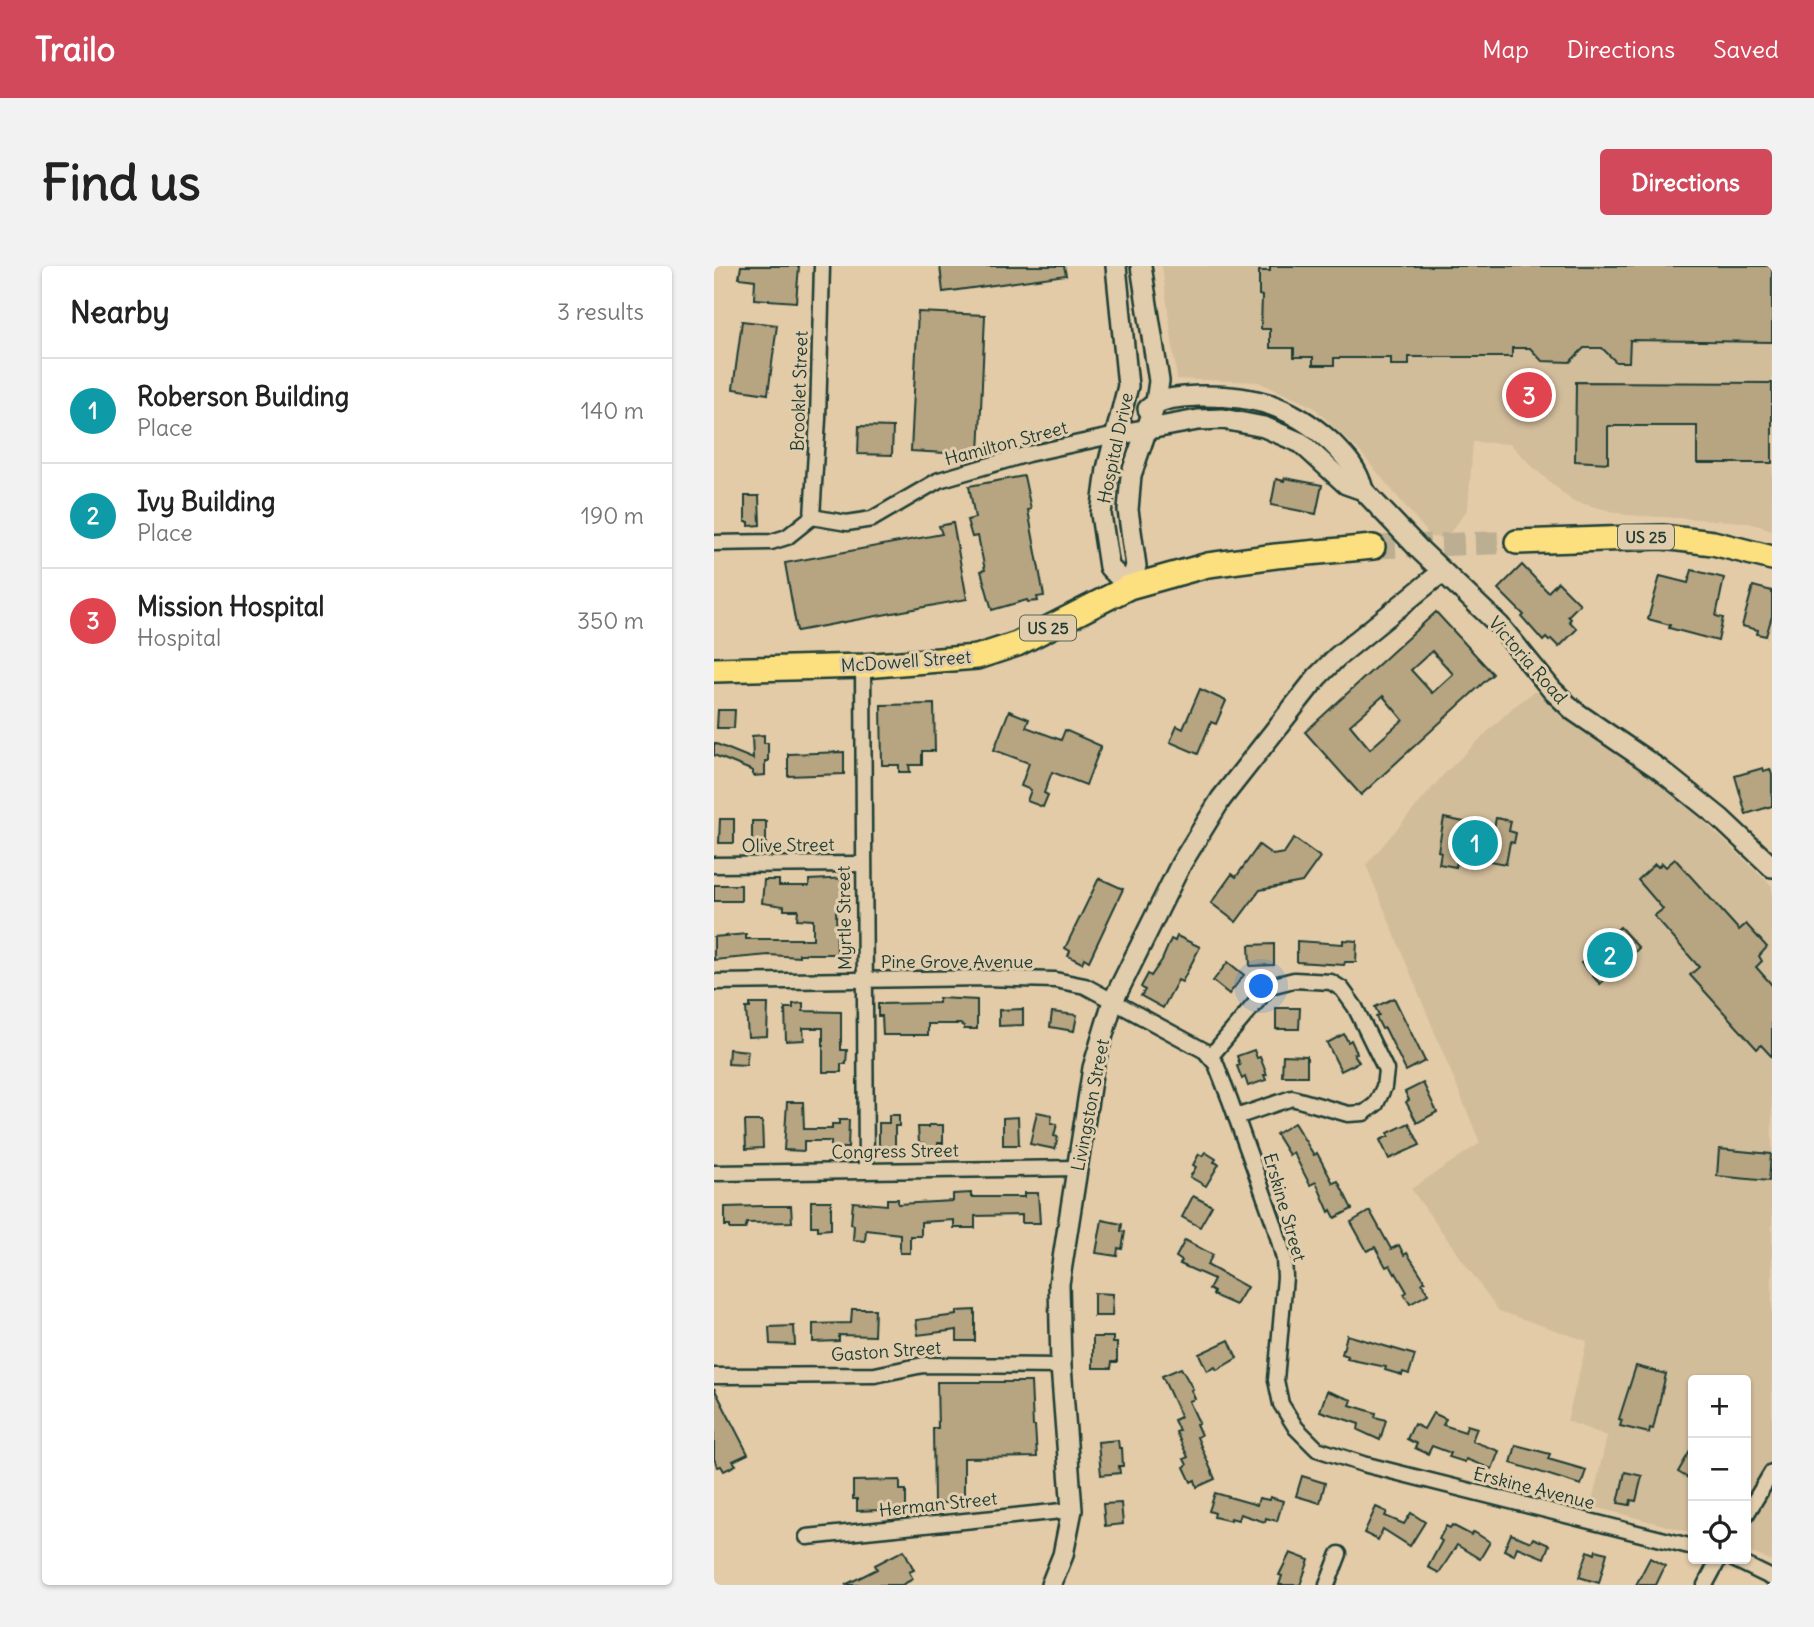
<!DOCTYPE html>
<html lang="en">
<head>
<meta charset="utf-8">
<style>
	body { margin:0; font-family:Delius,sans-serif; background:#f2f2f2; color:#222 }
	.controls { position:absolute; right:21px; bottom:21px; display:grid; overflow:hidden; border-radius:7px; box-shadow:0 2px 5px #0004 }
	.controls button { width:63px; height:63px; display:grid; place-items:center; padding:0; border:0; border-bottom:2px solid #e0e0e0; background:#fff; color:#222; font:35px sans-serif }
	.you { position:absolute; left:548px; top:721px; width:24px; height:24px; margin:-18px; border:5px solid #fff; border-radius:50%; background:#1a73e8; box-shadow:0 0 0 10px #1a73e833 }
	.badge { display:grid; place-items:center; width:46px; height:46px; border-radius:50%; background:#d1495b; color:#fff; font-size:23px; font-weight:700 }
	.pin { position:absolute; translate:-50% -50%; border:4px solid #fff; box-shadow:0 2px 7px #0006 }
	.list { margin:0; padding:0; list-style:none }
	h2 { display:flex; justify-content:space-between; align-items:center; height:91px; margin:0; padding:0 28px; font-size:30px }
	h2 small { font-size:23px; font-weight:400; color:#767676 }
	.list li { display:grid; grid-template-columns:46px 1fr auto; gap:21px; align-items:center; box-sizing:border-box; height:105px; padding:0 28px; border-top:2px solid #e0e0e0 }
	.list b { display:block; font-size:26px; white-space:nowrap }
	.list p { margin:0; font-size:23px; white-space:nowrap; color:#767676 }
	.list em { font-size:23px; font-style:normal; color:#767676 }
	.icon { flex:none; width:38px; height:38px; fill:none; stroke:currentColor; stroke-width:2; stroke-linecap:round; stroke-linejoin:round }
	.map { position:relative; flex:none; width:1058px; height:1319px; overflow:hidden; border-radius:7px }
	header { display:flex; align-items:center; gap:42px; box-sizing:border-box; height:98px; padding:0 35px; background:#d1495b; color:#fff }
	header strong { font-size:33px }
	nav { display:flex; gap:38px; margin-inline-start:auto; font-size:24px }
	.intro { display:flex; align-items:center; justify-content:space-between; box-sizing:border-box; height:168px; padding:0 42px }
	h1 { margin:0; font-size:49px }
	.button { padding:18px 32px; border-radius:7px; background:#d1495b; color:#fff; font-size:24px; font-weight:700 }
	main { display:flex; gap:42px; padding:0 42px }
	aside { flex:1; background:#fff; border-radius:7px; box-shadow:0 2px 5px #0004 }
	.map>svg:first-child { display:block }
</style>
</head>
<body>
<header>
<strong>Trailo</strong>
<nav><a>Map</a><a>Directions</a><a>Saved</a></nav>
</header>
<div class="intro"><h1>Find us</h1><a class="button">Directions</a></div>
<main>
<aside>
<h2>Nearby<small>3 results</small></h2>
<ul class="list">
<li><span class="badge" style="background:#0f9aa8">1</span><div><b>Roberson Building</b><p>Place</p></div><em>140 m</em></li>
<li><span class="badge" style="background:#0f9aa8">2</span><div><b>Ivy Building</b><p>Place</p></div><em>190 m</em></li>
<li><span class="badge" style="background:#e0444e">3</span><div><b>Mission Hospital</b><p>Hospital</p></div><em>350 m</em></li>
</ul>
</aside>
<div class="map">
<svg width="1058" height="1319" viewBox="0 0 1058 1319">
	<rect width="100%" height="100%" fill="#e3cba8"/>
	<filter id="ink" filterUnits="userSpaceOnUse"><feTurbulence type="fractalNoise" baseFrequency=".0143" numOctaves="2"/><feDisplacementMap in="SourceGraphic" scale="14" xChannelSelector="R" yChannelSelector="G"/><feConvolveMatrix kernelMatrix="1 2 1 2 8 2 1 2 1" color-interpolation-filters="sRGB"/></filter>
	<g filter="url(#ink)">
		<!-- built -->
		<g fill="#d2bd9b">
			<path d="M448,0H1058V264L1031,256L912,249L858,235L822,204L796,178L759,176L754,243L732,272L717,271L647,187L599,141L544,116L463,113Z"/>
			<path d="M821,425L953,520L1058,620V1295L1032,1285V1114H979V1267L877,1240L893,1170L853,1155L873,1075L785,1045L697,923L766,877L652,599L730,508L798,442Z"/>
		</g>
		<!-- building -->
		<g fill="#b7a582" stroke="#1f3d34" stroke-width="2" fill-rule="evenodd">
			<path d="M27,0H85L82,36L40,33L41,14L25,12Z"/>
			<path d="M226,0H350L352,9L229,26Z"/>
			<path d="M556,0H1058V76L916,74L915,96H902L888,82H870L856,96L828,95L816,82H798V91H695V99H677V92H620V99H599V91H580V82H556V63H547L548,30L545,29V5H556Z"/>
			<path d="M204,46L271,49L265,189L197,185Z"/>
			<path d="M28,55L63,59L54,128L19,123Z"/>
			<path d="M862,116L1058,117V197H983V160H894V197L861,195Z"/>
			<path d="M145,160L179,161L178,189L144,188Z"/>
			<path d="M310,210L317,243L314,244L330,330L323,331L324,335L314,336L313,334L278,344L267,305L271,304L264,270L258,271L253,254L261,252L255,220Z"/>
			<path d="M571,212L608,219L602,248L557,239L562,213L570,215Z"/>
			<path d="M31,230H45L46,259L35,260V256H31Z"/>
			<path d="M239,257L253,333L83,365L71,297L228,268L225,260Z"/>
			<path d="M808,299L834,326L844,316L866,338L854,350L857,353L855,355L863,363L845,381L837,373L835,375L832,372L829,375L808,351L810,349L784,323Z"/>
			<path d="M978,304L1010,312L1002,350L1009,352L1004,375L955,362L956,359L934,353L946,310L974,317Z"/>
			<path d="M1039,320L1058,325V350L1052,370L1043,368L1044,364L1028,360Z"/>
			<path d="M722,346L779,408L647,529L591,466ZM718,385L739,408L718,427L697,404ZM669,430L689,454L656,483L636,459Z"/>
			<path d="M486,423L512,435L502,458L497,456L484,488L456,476L463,460L469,463Z"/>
			<path d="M220,438L221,485H208V499H195L196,506H185V499H168L167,439Z"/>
			<path d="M4,444H21L20,462H3Z"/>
			<path d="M295,445L315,453L312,461L347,474L351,464L387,480L372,519L338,506L330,527L334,529L329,541L313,535L317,524L307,520L315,497L280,484Z"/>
			<path d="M50,469V477H54V495H51V509L39,510V505L0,489V477L39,493L38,470Z"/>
			<path d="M130,486V508L74,510V488Z"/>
			<path d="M1049,502L1050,505L1056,503L1058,509V540L1032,548L1021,510Z"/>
			<path d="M730,552L780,562L782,552L797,555L795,565L802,567L800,577L796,576L792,598L744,589L742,601L725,598L727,586L724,585Z"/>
			<path d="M6,553H20V577H5Z"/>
			<rect x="38" y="555" width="14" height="28"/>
			<path d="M580,572L606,591L588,616L546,624L522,656L497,637L518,608L522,611L545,579L559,589L570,587Z"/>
			<path d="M961,593L1025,664L1032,658L1053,681L1045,690L1048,695L1042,701L1058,719V791L1047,779L1043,783L976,709L985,701L940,650L949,643L924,614L941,598L944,601L948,597L952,601Z"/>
			<path d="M136,612L135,641H122L123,688H85V691L55,689L0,694V671L32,668V673H99V654L83,653L84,644H70V640L48,637L50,614H65V620H95V614Z"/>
			<path d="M385,612L409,623L375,695L370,692L368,697L354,690L356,685L351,682Z"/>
			<rect x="0" y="619" width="27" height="16"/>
			<path d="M906,661L925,682L886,718L867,697Z"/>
			<path d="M463,670L486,681L468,716L464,714L449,742L427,730L431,724L427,721L434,708L437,710L448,694L457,673L461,675Z"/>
			<path d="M629,674L643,675L642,696H631L630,699L583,696V675L629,678Z"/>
			<path d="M560,678V699L536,700L535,679Z"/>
			<path d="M514,696L530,709L515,728L499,715Z"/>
			<path d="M225,732L263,734V763H250V760L246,758H214V769H169L168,750H164V738L225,737Z"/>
			<path d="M680,732L711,795L692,805L671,762L668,763L662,751L665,749L661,741Z"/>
			<path d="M89,737V745L127,746V784H133L132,798H127V806H109V762H89L90,774L72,775L71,742H79V738Z"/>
			<path d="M36,738H54L53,770L34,771L32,742H36Z"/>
			<path d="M562,742H586L585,763H562Z"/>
			<path d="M309,743V759L285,760V744Z"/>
			<path d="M338,746L363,749L360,765L336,761Z"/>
			<path d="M630,768L634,776L637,774L643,787L640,788L645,796L627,805L613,777Z"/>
			<path d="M15,783L34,785L32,799L14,798Z"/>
			<path d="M540,784L543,792L546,791L553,809H550L552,814L534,820L531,811L528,813L523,800L526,799L523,790Z"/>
			<path d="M569,789L593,790V810H568Z"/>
			<path d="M709,817L723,846L703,857L692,836L695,834L691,826Z"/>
			<path d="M73,836H89L90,863H118V858H125V854H135L134,882H117V875H90V885L70,884Z"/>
			<path d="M323,846L338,849L337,857L343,858L340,870L344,871L341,883L316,878Z"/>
			<path d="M175,849H185V860H181V882L165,883V857H175Z"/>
			<path d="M304,851L305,879H289V852Z"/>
			<path d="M31,855H48L49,882L32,883Z"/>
			<path d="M580,857L600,889L603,887L619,917L624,915L638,943L621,952L617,944L615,946L602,916L596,919L579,886L575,889L562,868Z"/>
			<path d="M695,857L706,879L675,893L666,874L675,870L674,867Z"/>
			<path d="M215,859H229V877H224V882H210V877H205L204,861H215Z"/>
			<path d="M1005,883L1057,888L1055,915L1003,910Z"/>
			<path d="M491,886L502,893L500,896L505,898L492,920L476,911L482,901L479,899L485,888L488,890Z"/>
			<path d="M257,927V931H310V927H324L326,957H308V949L261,950V962H240V954L207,956V970H196V987H186V968L152,964L151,975L139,974L140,959L137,958L139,936L173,939V933H184V938L239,935V928Z"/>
			<path d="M479,930L498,940L486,961L468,951Z"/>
			<path d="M97,935H117V963L104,964V960H97Z"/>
			<path d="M49,940H77L78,956L33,957L31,963H16V960H11V941Z"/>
			<path d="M656,945L677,983L685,979L690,989L693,987L711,1015L708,1017L714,1028L696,1038L690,1028L693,1026L682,1007L681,1008L676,999L672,1001L661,981L653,985L637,956Z"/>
			<path d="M388,954L408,958L407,965L411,966L408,983L404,982L403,990L382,987Z"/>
			<path d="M471,974L499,989L493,999L533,1021L522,1039L499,1029L500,1026L495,1023L500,1013L466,998L468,995L462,991Z"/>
			<path d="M380,1027L399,1028L398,1050H380Z"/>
			<path d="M138,1043H161L160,1070L125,1069V1075L99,1076V1058L137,1057Z"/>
			<path d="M261,1044V1075H243V1064L204,1069L202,1054L243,1049V1045Z"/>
			<path d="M80,1060L81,1079L56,1078L55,1061Z"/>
			<path d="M633,1069L701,1089L695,1108L689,1106L688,1109L671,1104L672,1101L633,1093L634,1090L628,1088Z"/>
			<path d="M379,1071H399V1077H403V1096H398L397,1102H379Z"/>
			<path d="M515,1074L523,1092L503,1104L501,1101L493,1105L485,1088Z"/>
			<path d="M922,1100L952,1108L939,1163L936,1162L935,1167L906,1160L908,1154L905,1153Z"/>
			<path d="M467,1102L479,1123L477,1124L481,1133L475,1135L485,1157L482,1158L487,1169L483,1171L501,1213L483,1221L481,1214L477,1216L470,1201L473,1199L470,1193L474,1191L462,1166L465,1165L460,1154L467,1151L448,1110Z"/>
			<path d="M223,1116H317L319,1160H321L323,1191L250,1192V1237H220L219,1162H224Z"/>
			<path d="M0,1122L34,1188L19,1195L22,1199L10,1205L7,1200L4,1201L0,1193Z"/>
			<path d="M613,1125L638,1134L636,1139L662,1147L661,1151L672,1154L666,1174L644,1164L645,1158L606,1145Z"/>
			<path d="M719,1147L732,1153L729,1159L751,1166L753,1159L763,1162L758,1175L785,1185L778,1203L752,1193L751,1196L735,1191L737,1187L718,1180L714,1188L701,1182L703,1178L693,1173L700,1158L710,1163Z"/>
			<path d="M404,1174L405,1182H408L409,1200H405L406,1207L387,1209L384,1176Z"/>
			<path d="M802,1179L836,1188L834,1193L872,1204L867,1219L797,1197Z"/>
			<path d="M979,1180V1215L964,1206Z"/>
			<path d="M911,1206L928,1210L922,1235L917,1234L916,1239L904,1237Z"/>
			<path d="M588,1210L611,1217L606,1237L582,1230Z"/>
			<path d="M186,1214V1224H192V1243L143,1245V1233H139V1215Z"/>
			<path d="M501,1227L543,1239L545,1232L555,1234L556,1231L569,1235L563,1255L552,1252L551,1256L526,1248L524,1254L517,1252V1255L500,1251L501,1247L495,1245Z"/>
			<path d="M407,1237L409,1258L391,1260L389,1238Z"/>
			<path d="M662,1241L673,1246L671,1250L690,1258L697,1247L711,1256L696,1280L669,1263L664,1274L650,1267Z"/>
			<path d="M738,1259L757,1269L760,1266L776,1276L766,1293L743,1279L725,1307L714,1301L728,1275L725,1273L732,1260L736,1262Z"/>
			<path d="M797,1268L817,1276L819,1272L835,1279L830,1292L803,1281L800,1289L790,1284Z"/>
			<path d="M190,1284L200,1304L195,1306L199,1313L188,1319H131L163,1303L161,1299Z"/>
			<path d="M882,1284L893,1287L885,1317L865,1311L874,1285L881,1288Z"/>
			<path d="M576,1287L595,1294L586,1319H565L568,1310L565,1309Z"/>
			<path d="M936,1292L951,1300L942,1319H922Z"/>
		</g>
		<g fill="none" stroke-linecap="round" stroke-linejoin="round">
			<!-- primary-tunnel -->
			<path stroke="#bcaf91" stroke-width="23" stroke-dasharray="23 11" stroke-linecap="butt" d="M659,281L803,276"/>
			<defs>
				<g id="street">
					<path d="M98,251L104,153L108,0"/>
					<path d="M0,277L57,276L73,271L98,251L133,257L158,253L225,214L314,188L402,169"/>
					<path d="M149,400L152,904"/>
					<path d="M0,599L149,598"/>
					<path d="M0,716L271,712L341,714L371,720L491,785L502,798L516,834L560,957L570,993L571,1011L562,1114L567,1138L582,1162L603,1183L649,1198"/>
					<path d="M496,791L556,720L580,714L617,716L628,723L641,741L672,804L670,821L662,838L650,847L634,848L578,832L522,851"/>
					<path d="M0,907L363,902"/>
					<path d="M0,1110L161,1109L209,1099L347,1100"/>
					<path d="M653,1199L979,1281"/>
					<path d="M1032,1249L1058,1206"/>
					<path d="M93,1271L358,1244"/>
					<path d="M1019,1293L1058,1312"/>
					<path d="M613,1319L625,1288"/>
					<path d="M991,1319L1005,1293"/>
				</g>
				<g id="secondary">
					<path d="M402,0L414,120L393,203L387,248L395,301L415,321L422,300L414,244L417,209L442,136L445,115L427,0"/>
					<path d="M434,143C448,131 467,131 485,130C540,129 576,139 617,176C632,191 644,203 649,224"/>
					<path d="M402,169L484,154L509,153L550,161L587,177L632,218L649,224L706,284L786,360L838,424L860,445L945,503L1006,552L1058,601"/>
					<path d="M337,1319L349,1289L358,1244L347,1100L345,1018L379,802L399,735L467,598L507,533L603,411L623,391L728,306"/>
				</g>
				<g id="primary">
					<path d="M803,276L948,271L999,277L1058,292"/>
					<path d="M0,404L149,400L263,391L303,378L415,321L494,299L562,290L659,281"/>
				</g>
			</defs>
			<!-- street casing -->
			<use href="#street" stroke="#1f3d34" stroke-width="19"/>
			<!-- secondary casing -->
			<use href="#secondary" stroke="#1f3d34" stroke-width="24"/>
			<!-- primary casing -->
			<use href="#primary" stroke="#1f3d34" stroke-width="28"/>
			<!-- street -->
			<use href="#street" stroke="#e1ccab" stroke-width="14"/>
			<!-- secondary -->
			<use href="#secondary" stroke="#e1ccab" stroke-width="19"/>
			<!-- primary -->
			<use href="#primary" stroke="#fce080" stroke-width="23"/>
		</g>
	</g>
	<g text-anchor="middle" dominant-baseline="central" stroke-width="6" stroke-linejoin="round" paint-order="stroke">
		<!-- shield labels -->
		<g fill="#e1ccab" stroke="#596858" stroke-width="2">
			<rect x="904" y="258.5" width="56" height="25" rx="5"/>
			<rect x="306" y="349.5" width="56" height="25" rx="5"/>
		</g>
		<g font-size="16" font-weight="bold" fill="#1f3d34">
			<text x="932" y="271">US 25</text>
			<text x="334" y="362">US 25</text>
		</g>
		<!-- street labels -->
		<g font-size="18" fill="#1f3d34" stroke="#e1ccab">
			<text transform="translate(85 125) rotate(-88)">Brooklet Street</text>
			<text transform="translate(292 177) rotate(-15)">Hamilton Street</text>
			<text transform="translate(401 182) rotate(-78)">Hospital Drive</text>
			<text transform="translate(814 394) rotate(49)">Victoria Road</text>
			<text transform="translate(192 395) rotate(-4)">McDowell Street</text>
			<text transform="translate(74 579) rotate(-1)">Olive Street</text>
			<text transform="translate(130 652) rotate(-91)">Myrtle Street</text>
			<text x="243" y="695">Pine Grove Avenue</text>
			<text transform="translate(376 839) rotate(-79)">Livingston Street</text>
			<text transform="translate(181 885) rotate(-1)">Congress Street</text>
			<text transform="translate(571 941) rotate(74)">Erskine Street</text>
			<text transform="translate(172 1085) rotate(-4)">Gaston Street</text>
			<text transform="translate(820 1222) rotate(14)">Erskine Avenue</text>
			<text transform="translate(224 1238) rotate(-6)">Herman Street</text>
		</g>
	</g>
</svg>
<div class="controls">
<button>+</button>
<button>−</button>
<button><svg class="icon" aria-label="locate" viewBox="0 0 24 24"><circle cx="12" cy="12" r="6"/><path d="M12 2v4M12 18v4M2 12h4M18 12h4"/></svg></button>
</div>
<div class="you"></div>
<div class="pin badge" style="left:761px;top:577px;background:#0f9aa8">1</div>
<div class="pin badge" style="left:896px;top:689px;background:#0f9aa8">2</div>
<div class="pin badge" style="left:815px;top:129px;background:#e0444e">3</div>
</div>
</main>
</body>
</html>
